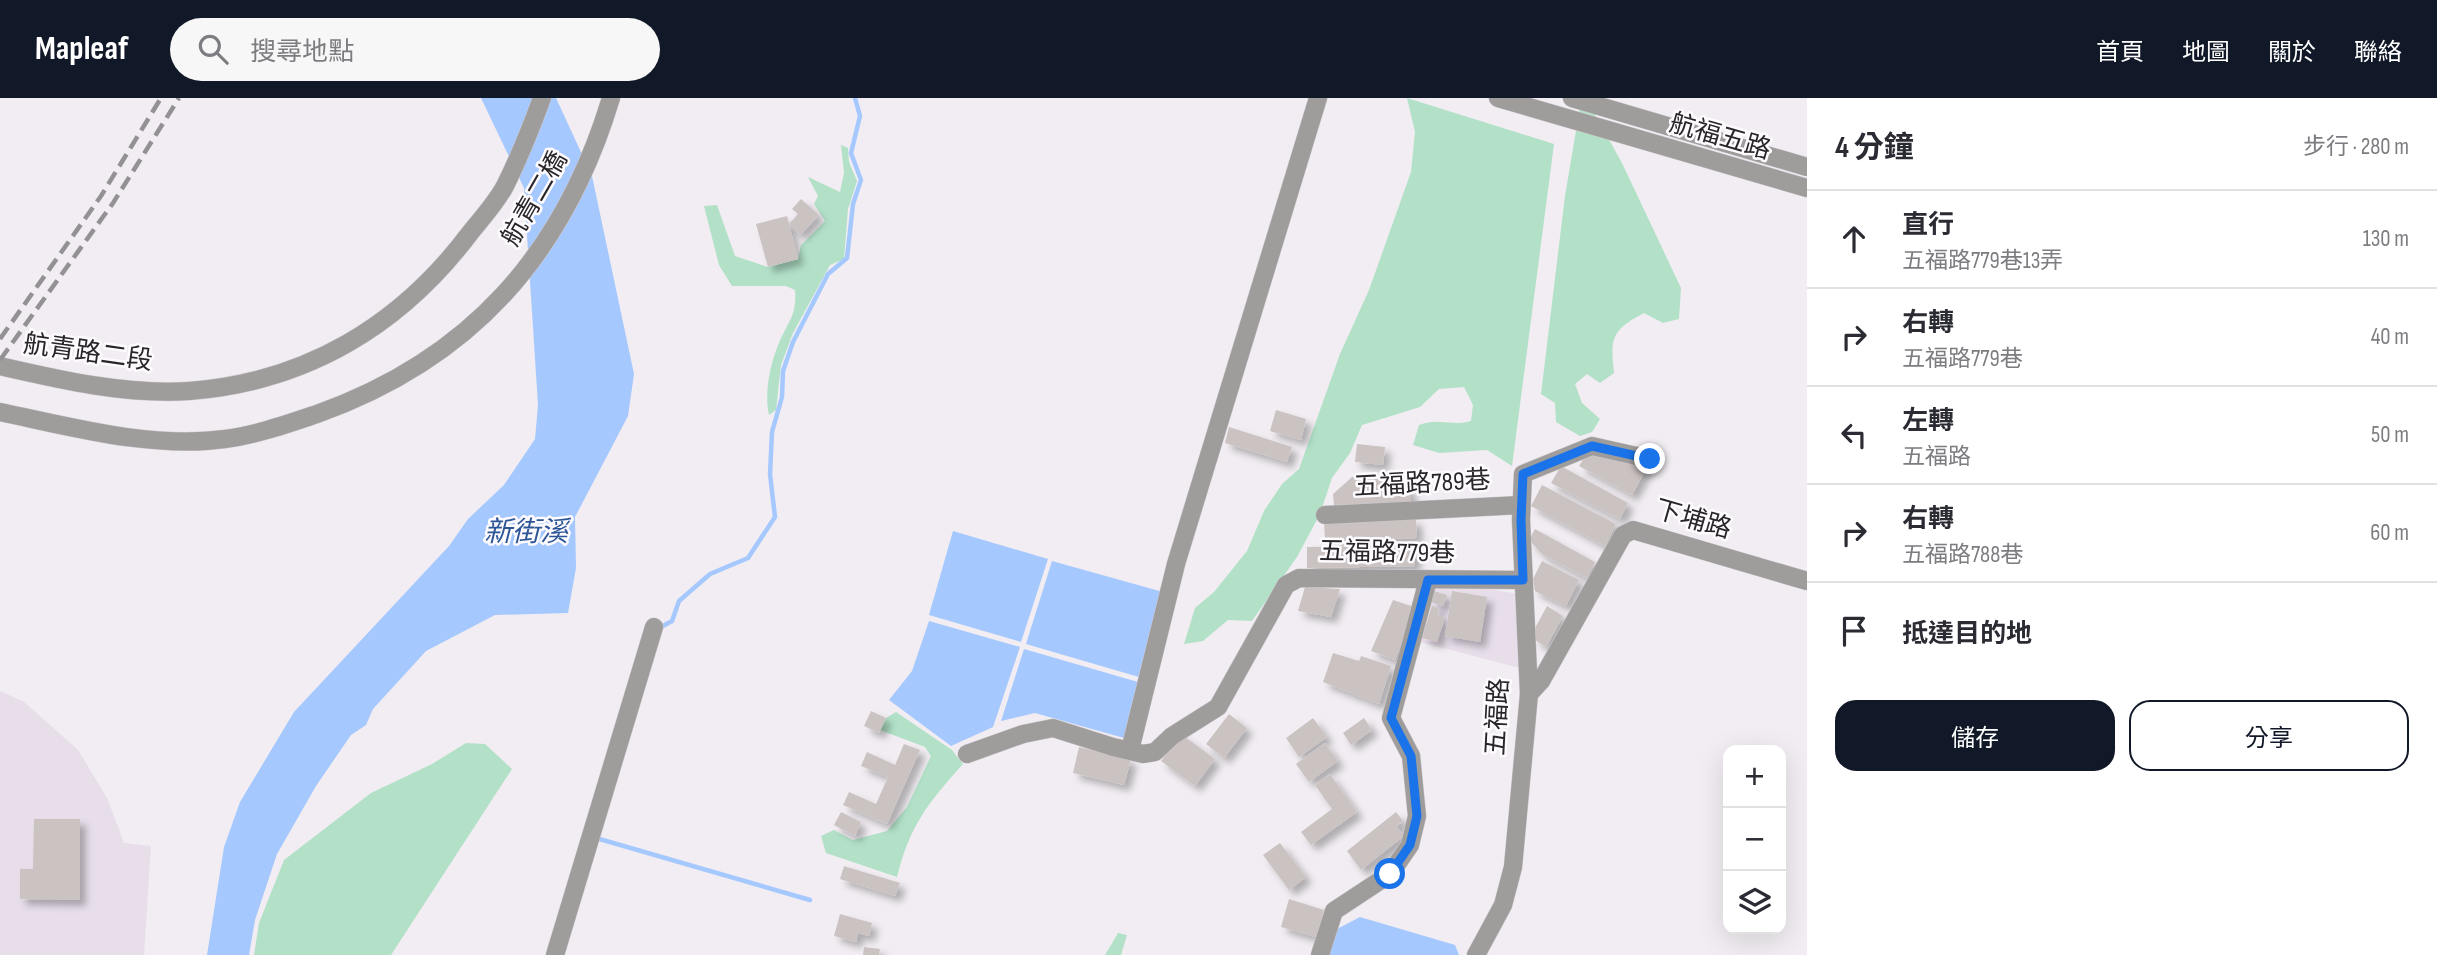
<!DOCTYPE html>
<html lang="zh-TW">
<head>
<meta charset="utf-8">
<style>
	body { margin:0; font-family:"Sofia Sans Condensed","Noto Sans TC",sans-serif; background:#f7f7f7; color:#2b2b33 }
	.controls { position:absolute; right:21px; bottom:21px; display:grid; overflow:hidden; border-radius:14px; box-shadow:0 7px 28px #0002 }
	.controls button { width:63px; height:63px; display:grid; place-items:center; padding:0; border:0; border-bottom:2px solid #e1e1e2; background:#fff; color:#2b2b33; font:35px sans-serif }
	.stop { position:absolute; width:21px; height:21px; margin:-16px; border:5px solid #1a73e8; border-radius:50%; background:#fff }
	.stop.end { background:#1a73e8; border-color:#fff; box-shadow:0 2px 7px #0008 }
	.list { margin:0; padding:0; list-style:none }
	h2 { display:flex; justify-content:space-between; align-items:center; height:91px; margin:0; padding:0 28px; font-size:30px }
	h2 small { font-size:23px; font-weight:400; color:#7c7c81 }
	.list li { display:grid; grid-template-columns:46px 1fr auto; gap:21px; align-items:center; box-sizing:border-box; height:98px; padding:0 28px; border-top:2px solid #e1e1e2 }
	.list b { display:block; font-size:26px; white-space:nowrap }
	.list p { margin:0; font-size:23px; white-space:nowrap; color:#7c7c81 }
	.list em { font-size:23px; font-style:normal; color:#7c7c81 }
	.actions { display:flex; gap:14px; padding:21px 28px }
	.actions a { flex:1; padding:16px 0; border:2px solid #111827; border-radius:21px; text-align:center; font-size:24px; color:#111827 }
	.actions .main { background:#111827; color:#fff }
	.icon { flex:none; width:38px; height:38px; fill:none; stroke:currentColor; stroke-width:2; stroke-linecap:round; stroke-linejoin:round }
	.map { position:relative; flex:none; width:1807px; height:857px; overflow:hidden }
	header { display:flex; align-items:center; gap:42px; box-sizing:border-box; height:98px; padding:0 35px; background:#111827; color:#fff }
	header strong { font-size:33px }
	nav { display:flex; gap:38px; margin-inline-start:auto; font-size:24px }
	.search { width:490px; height:63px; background:#f7f7f7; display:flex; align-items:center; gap:18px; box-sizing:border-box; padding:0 24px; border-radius:38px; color:#7c7c81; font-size:26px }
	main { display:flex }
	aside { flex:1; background:#fff }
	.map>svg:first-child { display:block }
</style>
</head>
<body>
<header>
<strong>Mapleaf</strong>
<div class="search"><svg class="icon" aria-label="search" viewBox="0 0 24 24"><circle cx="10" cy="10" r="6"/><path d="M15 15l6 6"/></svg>搜尋地點</div>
<nav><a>首頁</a><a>地圖</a><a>關於</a><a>聯絡</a></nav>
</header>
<main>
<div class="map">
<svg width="1807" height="857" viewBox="0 0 1807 857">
	<defs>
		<filter id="shadow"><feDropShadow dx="6" dy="6" stdDeviation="3.5" flood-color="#0004"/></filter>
	</defs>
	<rect width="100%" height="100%" fill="#f1edf2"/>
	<!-- built -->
	<g fill="#e7deea">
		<path d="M1434,488L1477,489L1519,496L1520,570L1420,544Z"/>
		<path d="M0,593L24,604L78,652L107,700L124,745L151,748L144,857H0Z"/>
	</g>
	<!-- green -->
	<g fill="#b2e1c8">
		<path d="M1407,0L1554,46L1512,368L1487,352L1439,355L1413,347L1419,327C1440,319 1451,329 1471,323L1473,307L1464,289L1439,291L1420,309L1362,327L1350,355L1332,380L1320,416L1297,459L1252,523L1228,522L1203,543L1184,546L1195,510L1214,494L1247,453L1264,413L1282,386L1299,371L1340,256L1369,192L1411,74L1415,34Z"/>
		<path d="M1588,4L1622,65L1681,190L1679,221L1663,225L1644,215C1612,232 1610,239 1614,275L1600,285L1587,276L1575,286L1582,305L1600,321L1592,334L1580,338L1556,324L1555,305L1541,296L1565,98L1580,9Z"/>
		<path d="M841,47L848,50L849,64L857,83L848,111L844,161L830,167L793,235L781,267L776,312L769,317C764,295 770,266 779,245C788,223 797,218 795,192L786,188H732L719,167L704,108L717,107L735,158L768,169L798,161L801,147L825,123L814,106L818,98L808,79L840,94L844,75Z"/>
		<path d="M896,614L952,652L963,666C928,705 910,727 897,779L826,755L821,738L834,732L853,742L887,733L907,709L931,658L925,649L880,632L886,620Z"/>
		<path d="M466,645L485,646L512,671L391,857H254L259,825L284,762L371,695L432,666Z"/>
		<path d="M1118,835L1127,837L1121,857H1105Z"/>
	</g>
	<!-- water -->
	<g fill="#a5c8fe">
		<path d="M481,0H556L592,78L634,276L628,318L575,419L576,470L568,515L495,517L426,553L373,611L366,627L351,637L316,688L277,756L255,822L249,857H207L224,749L240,704L294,614L449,448L468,421L504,387L535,341L538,307L524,90Z"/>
		<path d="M953,433L1048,461L1021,544L929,517Z"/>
		<path d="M1052,463L1163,494L1139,579L1026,546Z"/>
		<path d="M929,523L1020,549L993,629L951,648L889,602L912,573Z"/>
		<path d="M1024,551L1138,584L1124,640L1035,615L1001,623Z"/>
		<path d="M1360,819L1455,847L1459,857H1327L1335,832Z"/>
	</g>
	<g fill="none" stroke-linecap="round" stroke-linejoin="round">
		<!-- stream -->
		<g stroke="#a5c8fe" stroke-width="4.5">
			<path d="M659,530L672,523L679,503L710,476L748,460L775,419L770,376L772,334L782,299L783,273L793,244L828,176L847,160L853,106L861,82L851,55L860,18L855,0"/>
			<path d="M596,740L810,802"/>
		</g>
	</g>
	<!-- building -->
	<g fill="#cbc3c2" filter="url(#shadow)">
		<path d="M801,101L819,117L800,137L789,126L798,161L768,169L756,126L787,118L789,126L798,116L792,111Z"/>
		<path d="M1276,312L1306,321L1301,342L1270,333Z"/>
		<path d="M1229,329L1292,349L1287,364L1225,345Z"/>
		<path d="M1357,346L1385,349L1383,367L1355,364Z"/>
		<path d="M1588,354L1647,369L1632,397L1579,368Z"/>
		<path d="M1561,368L1628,405L1620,421L1551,385Z"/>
		<path d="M1352,379L1396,380L1411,393V405L1334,407L1333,396Z"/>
		<path d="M1542,387L1616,426L1605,448L1531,408Z"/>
		<path d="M1416,421L1417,440L1325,442L1324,423Z"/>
		<path d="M1535,431L1595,464L1587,480L1542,456L1529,442Z"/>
		<path d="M1415,447V468L1307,470V449Z"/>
		<path d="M1542,463L1579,482L1566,508L1535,493L1533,481Z"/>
		<path d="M1305,489L1340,491L1331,519L1298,513Z"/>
		<path d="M1434,493L1447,497L1443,508L1431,504Z"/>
		<path d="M1452,493L1487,499L1480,544L1445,538Z"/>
		<path d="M1393,502L1414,509L1395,562L1371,553Z"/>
		<path d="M1432,508L1439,510L1437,517L1445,519L1437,544L1422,540Z"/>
		<path d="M1547,508L1563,518L1546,549L1535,542V530Z"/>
		<path d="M1333,555L1359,563L1361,558L1391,568L1379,606L1323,584Z"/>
		<path d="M871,613L886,620L879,635L864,628Z"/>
		<path d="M1229,616L1247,630L1224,660L1206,646Z"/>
		<path d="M1313,620L1327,639L1299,659L1286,640Z"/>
		<path d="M1364,620L1372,632L1351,647L1343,635Z"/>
		<path d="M1181,636L1215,661L1195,688L1161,663Z"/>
		<path d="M1325,645L1338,663L1309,684L1296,666Z"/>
		<path d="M904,646L920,652L887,726L843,707L849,694L876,706L888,679L861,668L867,654L895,667Z"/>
		<path d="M1079,649L1131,661L1124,687L1073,675Z"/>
		<path d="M1330,676L1357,714L1311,747L1301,734L1332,711L1315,687Z"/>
		<path d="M841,714L861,724L855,738L834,727Z"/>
		<path d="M1396,714L1403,723L1396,728L1404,738L1361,772L1347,753Z"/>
		<path d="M34,721H80V802L20,801V771H33Z"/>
		<path d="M1280,745L1306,779L1289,792L1263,757Z"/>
		<path d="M844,768L900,785L895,798L840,781Z"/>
		<path d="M1289,801L1324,812L1316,839L1281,829Z"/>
		<path d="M840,816L872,825L869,838L858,835L856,844L834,838Z"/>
		<path d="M864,849L880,851L879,857H863Z"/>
	</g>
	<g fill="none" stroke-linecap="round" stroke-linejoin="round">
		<defs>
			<g id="minor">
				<path d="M1498,0L1807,90"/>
				<path d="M1572,0L1807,69"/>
				<path d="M0,268C61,282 125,297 189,293C306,284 400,228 470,135C482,120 496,105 505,88C519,60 531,30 542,0"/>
				<path d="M0,314C72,329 151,351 225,341C256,337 287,326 317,316C471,261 564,156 611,0"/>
				<path d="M1325,417L1521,407"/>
				<path d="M1529,596L1541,583L1623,437L1633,432L1807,483"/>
				<path d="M1130,652L1176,466L1318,0"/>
				<path d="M967,656L1023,636L1053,630L1113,649L1143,656L1155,654L1172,638L1218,609L1286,487L1299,480L1523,482"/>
				<path d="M555,857L654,529"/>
				<path d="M1320,857L1334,813L1390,776L1410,747L1417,718L1411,658L1391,620L1428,482"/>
				<path d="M1476,857L1503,807L1513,769L1529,596L1521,422L1523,376L1592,348L1650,361"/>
			</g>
		</defs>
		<!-- minor casing -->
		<use href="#minor" stroke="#cdc9ce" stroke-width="19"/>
		<!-- minor -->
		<use href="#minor" stroke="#9f9c9c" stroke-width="18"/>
		<!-- rail -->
		<g stroke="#949195" stroke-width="4.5" stroke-dasharray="14 7" stroke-linecap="butt">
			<path d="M0,241L101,98L161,0"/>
			<path d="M0,262L113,105L179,0"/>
		</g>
	</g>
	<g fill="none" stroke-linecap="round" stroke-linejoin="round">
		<!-- route -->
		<path stroke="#1a73e8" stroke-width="9" d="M1390,776L1410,747L1417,718L1411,658L1391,620L1428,482H1523L1521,422L1523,376L1592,348L1650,361"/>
	</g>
	<g text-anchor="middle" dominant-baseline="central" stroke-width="5" stroke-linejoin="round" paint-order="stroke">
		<!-- street labels -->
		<g font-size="26" fill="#282628" stroke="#fefbff">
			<text transform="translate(1720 39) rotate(16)">航福五路</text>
			<text transform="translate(535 101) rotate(-60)">航青二橋</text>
			<text transform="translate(88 255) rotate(8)">航青路二段</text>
			<text transform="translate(1422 386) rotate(-3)">五福路789巷</text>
			<text transform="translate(1693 422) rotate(16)">下埔路</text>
			<text transform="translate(1387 455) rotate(1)">五福路779巷</text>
			<text transform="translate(1498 619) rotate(-87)">五福路</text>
		</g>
		<!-- water labels -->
		<g font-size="28" font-style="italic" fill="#2c5696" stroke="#fefbff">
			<text x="526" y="434">新街溪</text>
		</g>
	</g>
</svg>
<div class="controls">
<button>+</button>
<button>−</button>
<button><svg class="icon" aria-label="layers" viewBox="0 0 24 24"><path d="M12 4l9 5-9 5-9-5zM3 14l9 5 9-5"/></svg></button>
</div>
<div class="stop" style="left:1390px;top:776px"></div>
<div class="stop end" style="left:1650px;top:361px"></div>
</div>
<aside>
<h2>4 分鐘<small>步行 · 280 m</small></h2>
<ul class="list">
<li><svg class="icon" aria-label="ahead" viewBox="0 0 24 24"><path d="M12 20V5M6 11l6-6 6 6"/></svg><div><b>直行</b><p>五福路779巷13弄</p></div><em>130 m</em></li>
<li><svg class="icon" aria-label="right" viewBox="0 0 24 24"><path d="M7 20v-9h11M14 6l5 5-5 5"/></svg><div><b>右轉</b><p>五福路779巷</p></div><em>40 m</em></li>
<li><svg class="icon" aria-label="left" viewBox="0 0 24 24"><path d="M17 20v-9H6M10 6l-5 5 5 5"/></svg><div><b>左轉</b><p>五福路</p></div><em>50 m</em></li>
<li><svg class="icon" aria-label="right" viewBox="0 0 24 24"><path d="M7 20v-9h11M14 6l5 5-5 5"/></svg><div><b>右轉</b><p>五福路788巷</p></div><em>60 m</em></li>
<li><svg class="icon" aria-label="arrive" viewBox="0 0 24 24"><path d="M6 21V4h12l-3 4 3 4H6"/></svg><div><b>抵達目的地</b></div></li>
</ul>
<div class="actions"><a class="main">儲存</a><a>分享</a></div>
</aside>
</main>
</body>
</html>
